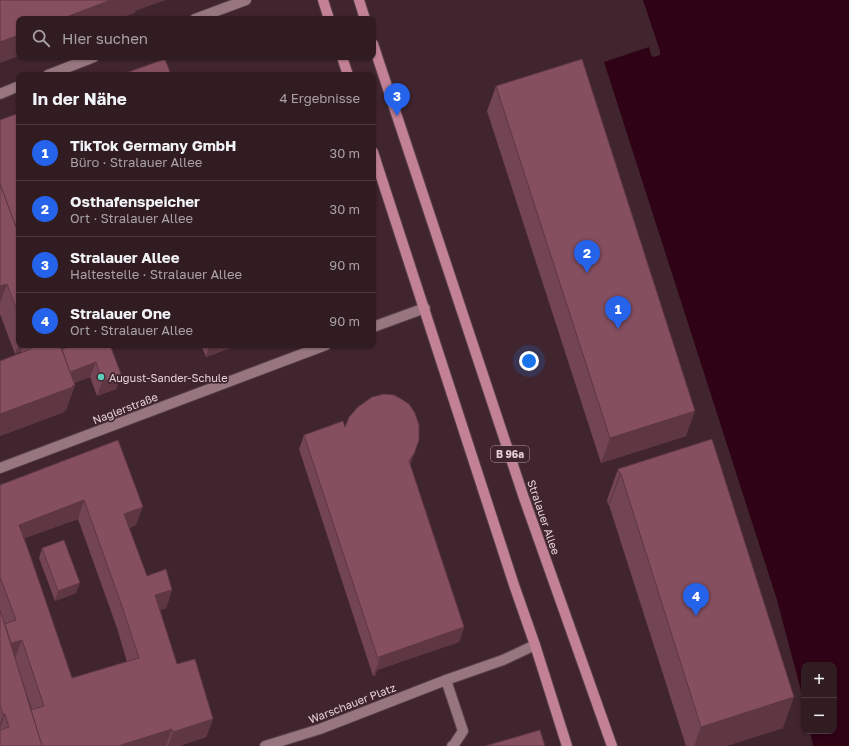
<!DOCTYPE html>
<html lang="de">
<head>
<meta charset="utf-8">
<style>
	body { margin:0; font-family:"Golos Text",sans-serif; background:#39252a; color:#f1f3f6 }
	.controls { position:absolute; right:12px; bottom:12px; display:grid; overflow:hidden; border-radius:8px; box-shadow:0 1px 3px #0004 }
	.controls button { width:36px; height:36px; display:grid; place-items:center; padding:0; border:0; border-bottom:1px solid #4c3a40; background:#311c22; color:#f1f3f6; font:20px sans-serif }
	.you { position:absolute; left:529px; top:361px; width:14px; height:14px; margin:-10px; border:3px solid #fff; border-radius:50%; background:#1a73e8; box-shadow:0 0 0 6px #1a73e833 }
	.badge { display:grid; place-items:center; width:26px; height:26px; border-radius:50%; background:#2563eb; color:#fff; font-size:13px; font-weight:700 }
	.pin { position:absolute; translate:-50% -33px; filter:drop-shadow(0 1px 2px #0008) }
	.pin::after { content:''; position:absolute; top:21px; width:14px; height:12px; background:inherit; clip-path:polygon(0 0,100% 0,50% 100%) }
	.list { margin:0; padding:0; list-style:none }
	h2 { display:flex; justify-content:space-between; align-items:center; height:52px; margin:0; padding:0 16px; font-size:17px }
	h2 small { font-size:13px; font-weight:400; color:#a8a1a5 }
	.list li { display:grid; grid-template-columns:26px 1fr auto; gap:12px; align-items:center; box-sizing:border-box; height:56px; padding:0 16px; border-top:1px solid #4c3a40 }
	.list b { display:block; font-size:15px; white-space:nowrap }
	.list p { margin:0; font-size:13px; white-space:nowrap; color:#a8a1a5 }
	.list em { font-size:13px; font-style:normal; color:#a8a1a5 }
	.icon { flex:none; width:22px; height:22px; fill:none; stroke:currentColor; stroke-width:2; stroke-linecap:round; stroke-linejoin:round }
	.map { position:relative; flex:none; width:849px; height:746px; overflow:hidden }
	.search { position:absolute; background:#311c22; box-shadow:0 1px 3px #0004; left:16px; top:16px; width:360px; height:44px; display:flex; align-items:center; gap:10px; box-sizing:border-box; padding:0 14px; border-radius:8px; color:#a8a1a5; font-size:15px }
	.panel { position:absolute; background:#311c22; box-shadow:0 1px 3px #0004; left:16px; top:72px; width:360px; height:276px; border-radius:8px }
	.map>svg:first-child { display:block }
</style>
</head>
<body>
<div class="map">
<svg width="849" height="746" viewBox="0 0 849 746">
	<rect width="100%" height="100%" fill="#41252e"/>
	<!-- water -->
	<path fill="#2f0215" d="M643,0H849V746H813L810,731H834V665H804V702L777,600L604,62L649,47L651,55L653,57L660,55V51Z"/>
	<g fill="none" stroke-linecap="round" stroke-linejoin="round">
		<defs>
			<g id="minor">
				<path d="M195,19L246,0"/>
				<path d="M48,75L94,57"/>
				<path d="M0,94L19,86"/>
				<path d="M373,327L425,308"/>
				<path d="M0,468L326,345"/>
				<path d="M446,680L463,731L453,746H452"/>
				<path d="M265,746L320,729L446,680L503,660L535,645"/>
			</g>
			<g id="primary">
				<path d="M323,0L329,19"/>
				<path d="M359,0L365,19"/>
				<path d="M373,44L524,498L612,746"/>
				<path d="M342,57L348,75"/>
				<path d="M373,152L514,585L535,645L567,746"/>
			</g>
		</defs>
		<!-- minor casing -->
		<use href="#minor" stroke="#584148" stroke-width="12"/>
		<!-- primary casing -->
		<use href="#primary" stroke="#584148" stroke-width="12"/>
		<!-- minor -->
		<use href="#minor" stroke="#97767f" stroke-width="10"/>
		<!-- primary -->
		<use href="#primary" stroke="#c38195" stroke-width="10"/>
	</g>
	<!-- wall -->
	<g fill="#734453" fill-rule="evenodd">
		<path d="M496,86L686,436L601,463L487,111Z"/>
		<path d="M19,113V222L17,228L19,235V345H60L62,349L74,345L121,374L116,389L97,396L90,377L74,383L75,385L66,410L64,411V412L0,436V361L21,353V351L15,354L0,314V120Z"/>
		<path d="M201,345H238L206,357Z"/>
		<path d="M345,427L410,464L464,627L459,642L377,670L375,676H373L299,449L304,435Z"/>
		<path d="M118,440L136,525L129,528L147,576L172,590L166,608L159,610L177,664L213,719L206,737L179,746H0V485ZM78,519L117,628L127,662L72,678L24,538ZM19,671L32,710H31Z"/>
		<path d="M618,469L783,728L726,746H686L609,505H608L607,500Z"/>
		<path d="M42,548L76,593L55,601L39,558Z"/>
	</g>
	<!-- shaded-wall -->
	<g fill="#5e3743">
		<path d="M111,0H166L135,11V13L118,19H61Z"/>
		<path d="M19,35V56L0,63V42Z"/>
		<path d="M19,220V222L17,227L11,237L7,239Z"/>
		<path d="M7,284L0,303V286Z"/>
		<path d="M19,343V345H23L21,351L15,354Z"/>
		<path d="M216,345H238L206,357L209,347Z"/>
		<path d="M96,362L90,377L58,388L63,374Z"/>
		<path d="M121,374L116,389L97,396L102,382Z"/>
		<path d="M75,385L66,410L64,411V412L0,436V414Z"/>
		<path d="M695,411L686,436L601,463L610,438Z"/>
		<path d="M414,454L409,469V461Z"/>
		<path d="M620,474H621L609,505H608Z"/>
		<path d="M84,500L78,519L12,543L19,525Z"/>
		<path d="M143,507L136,525L118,533L124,514Z"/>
		<path d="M80,583L76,593L55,601L58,591Z"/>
		<path d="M172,590L166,608L148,614L155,595Z"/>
		<path d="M464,627L459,642L377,670L375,676H373L379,662V657Z"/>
		<path d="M22,640L15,658L7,645Z"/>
		<path d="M794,697L783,728L726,746H694L701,727Z"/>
		<path d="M5,714L0,728V723L3,715Z"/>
		<path d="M213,719L206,737L179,746H168L173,732Z"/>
		<path d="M172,729L166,746H118Z"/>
	</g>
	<!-- building -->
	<g fill="#864f60" stroke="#5e3743" fill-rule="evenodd">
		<path d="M0,0H111L61,19H19V35L0,42Z"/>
		<path d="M165,59L171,75H120Z"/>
		<path d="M582,59L695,411L610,438L496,86Z"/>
		<path d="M19,113V220L15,225L0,184V120Z"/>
		<path d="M0,184L19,235V316L7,284L0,286Z"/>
		<path d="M30,345H60L75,385L72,386L73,387L0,414V361L31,349Z"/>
		<path d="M74,345H110L121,374L102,382L96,362L70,372L62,349Z"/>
		<path d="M208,345H216L209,347Z"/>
		<path d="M384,394L394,395L403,400L409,404L415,413L419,425V440L414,454L409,461L464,627L379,657L380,661L379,662L304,435L343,421L345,427L349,417L358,407L372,397Z"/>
		<path d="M712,439L794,697L701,727L621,474H620L618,469Z"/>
		<path d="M118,440L143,507L124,514L147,576L166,569L172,590L155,595L177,664L195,659L213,719L173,732L172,729L118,746H42L31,710L44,706L22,640L11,643L5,624L16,620L0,577V485ZM84,500L123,609L139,658L72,678L30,555L19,525Z"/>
		<path d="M64,540L80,583L58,591L42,548Z"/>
		<path d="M0,610L3,619L42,746H0V730L9,727L5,714L3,715L0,705Z"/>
		<path d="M540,730L545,746H485Z"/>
	</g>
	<!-- markers -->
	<circle fill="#5cceba" stroke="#41252e" stroke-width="1.5" cx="101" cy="377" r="4"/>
	<g text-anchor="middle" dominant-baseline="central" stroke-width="3.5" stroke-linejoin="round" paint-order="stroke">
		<!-- shield labels -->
		<rect fill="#41252e" stroke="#b39da4" stroke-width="1" x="491" y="446" width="38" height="16" rx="3"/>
		<g font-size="10" font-weight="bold" fill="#e4d1d6">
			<text x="510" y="454">B 96a</text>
		</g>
		<!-- poi labels -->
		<g font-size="11" fill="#e4d1d6" stroke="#41252e" text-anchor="start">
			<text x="109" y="377">August-Sander-Schule</text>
		</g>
		<!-- street labels -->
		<g font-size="11" fill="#e4d1d6" stroke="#41252e">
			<text transform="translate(125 408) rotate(-21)">Naglerstraße</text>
			<text transform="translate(544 517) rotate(71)">Stralauer Allee</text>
			<text transform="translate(352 703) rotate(-21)">Warschauer Platz</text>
		</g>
	</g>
</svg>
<div class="controls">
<button>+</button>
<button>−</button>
</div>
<div class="you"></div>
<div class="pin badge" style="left:618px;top:329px">1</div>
<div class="pin badge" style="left:587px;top:273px">2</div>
<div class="pin badge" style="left:397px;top:116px">3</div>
<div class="pin badge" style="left:696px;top:616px">4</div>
<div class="search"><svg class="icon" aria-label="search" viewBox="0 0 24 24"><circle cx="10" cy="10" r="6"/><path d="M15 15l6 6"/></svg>Hier suchen</div>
<section class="panel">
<h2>In der Nähe<small>4 Ergebnisse</small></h2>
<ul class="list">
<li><span class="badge">1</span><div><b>TikTok Germany GmbH</b><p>Büro · Stralauer Allee</p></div><em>30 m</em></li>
<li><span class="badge">2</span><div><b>Osthafenspeicher</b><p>Ort · Stralauer Allee</p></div><em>30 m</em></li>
<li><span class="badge">3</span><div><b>Stralauer Allee</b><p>Haltestelle · Stralauer Allee</p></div><em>90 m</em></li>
<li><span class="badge">4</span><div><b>Stralauer One</b><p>Ort · Stralauer Allee</p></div><em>90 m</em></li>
</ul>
</section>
</div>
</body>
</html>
